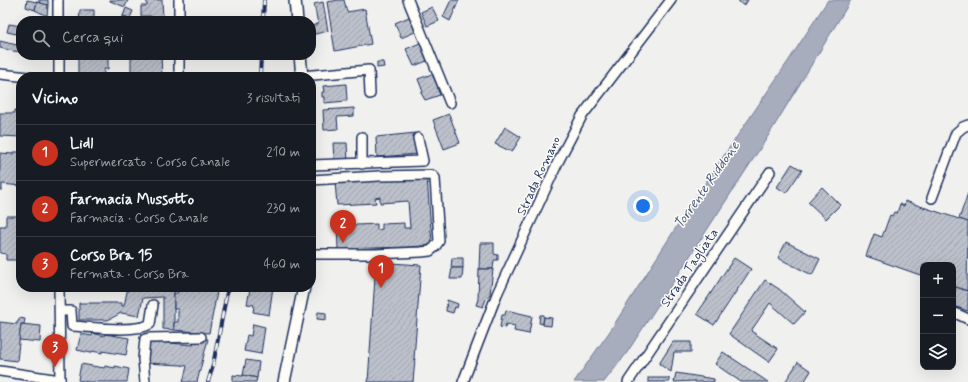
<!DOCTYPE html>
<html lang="it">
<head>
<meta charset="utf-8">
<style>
	body { margin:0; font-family:Mynerve,sans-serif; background:#20242c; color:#f1f3f6 }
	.controls { position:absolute; right:12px; bottom:12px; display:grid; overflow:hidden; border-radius:8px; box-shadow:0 4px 16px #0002 }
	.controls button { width:36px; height:36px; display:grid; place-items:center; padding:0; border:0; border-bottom:1px solid #363941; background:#171b24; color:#f1f3f6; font:20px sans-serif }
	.you { position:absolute; left:643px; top:206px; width:14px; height:14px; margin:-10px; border:3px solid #fff; border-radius:50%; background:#1a73e8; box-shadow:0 0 0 6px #1a73e833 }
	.badge { display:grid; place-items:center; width:26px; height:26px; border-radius:50%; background:#c8321e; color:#fff; font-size:13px; font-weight:700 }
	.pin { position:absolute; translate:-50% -33px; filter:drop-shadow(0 1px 2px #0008) }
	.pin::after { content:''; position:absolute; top:21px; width:14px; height:12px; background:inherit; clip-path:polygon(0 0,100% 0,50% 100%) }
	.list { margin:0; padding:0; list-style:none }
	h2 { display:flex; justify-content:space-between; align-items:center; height:52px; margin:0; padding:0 16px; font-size:17px }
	h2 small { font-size:13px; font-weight:400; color:#9ea1a6 }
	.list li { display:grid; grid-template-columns:26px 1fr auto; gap:12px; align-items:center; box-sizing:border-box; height:56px; padding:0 16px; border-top:1px solid #363941 }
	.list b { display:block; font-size:15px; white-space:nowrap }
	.list p { margin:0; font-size:13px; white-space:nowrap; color:#9ea1a6 }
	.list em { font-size:13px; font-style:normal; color:#9ea1a6 }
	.icon { flex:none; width:22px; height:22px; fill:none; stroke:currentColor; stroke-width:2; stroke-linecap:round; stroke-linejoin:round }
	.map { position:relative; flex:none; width:968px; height:382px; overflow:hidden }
	.search { position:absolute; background:#171b24; box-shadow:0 4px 16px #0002; left:16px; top:16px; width:300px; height:44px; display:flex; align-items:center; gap:10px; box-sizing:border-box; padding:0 14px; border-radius:16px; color:#9ea1a6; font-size:15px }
	.panel { position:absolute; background:#171b24; box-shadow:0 4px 16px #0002; left:16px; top:72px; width:300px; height:220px; border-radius:16px }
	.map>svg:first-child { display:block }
</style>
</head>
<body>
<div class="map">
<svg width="968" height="382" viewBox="0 0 968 382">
	<defs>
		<pattern id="building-hatch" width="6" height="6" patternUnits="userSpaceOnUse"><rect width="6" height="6" fill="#bbc0ca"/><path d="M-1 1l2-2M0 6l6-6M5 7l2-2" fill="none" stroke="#a0a5b0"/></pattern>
	</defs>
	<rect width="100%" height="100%" fill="#f0f0ee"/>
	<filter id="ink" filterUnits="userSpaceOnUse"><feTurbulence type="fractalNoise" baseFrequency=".025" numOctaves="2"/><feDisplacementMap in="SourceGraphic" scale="8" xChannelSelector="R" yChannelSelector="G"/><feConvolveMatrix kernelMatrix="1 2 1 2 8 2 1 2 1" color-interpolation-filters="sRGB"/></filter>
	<g filter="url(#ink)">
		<!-- water -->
		<path fill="#a7adbd" stroke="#6f7b97" d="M828,0H851L765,141L626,354L604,382H574L610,331L691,204L789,60Z"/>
		<!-- building -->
		<g fill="url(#building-hatch)" stroke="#1b2f5e">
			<path d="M27,0L37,2L35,10L26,7Z"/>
			<path d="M39,0H48V5L39,3Z"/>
			<path d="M110,0H128L125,7L110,1Z"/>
			<path d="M147,0H162L163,19H151V16H141V6H147Z"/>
			<path d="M339,0H344L347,12L365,9L371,44L335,51L327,2Z"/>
			<path d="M451,0H459L450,21L443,17Z"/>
			<path d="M739,0H748L744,6L739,2Z"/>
			<path d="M37,2L48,5L47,16L35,10Z"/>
			<path d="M323,2L328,31L311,35V26L318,24L314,4Z"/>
			<path d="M432,7L439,21L427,26L421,12Z"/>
			<path d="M126,8L133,11L130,18L123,16Z"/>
			<path d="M80,10H94V21H79Z"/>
			<path d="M123,16L130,18L129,21H121Z"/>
			<path d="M409,17L414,25L413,26L415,32L401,38L395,23Z"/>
			<path d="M9,24L21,26V35L7,32Z"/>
			<path d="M0,41L21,46V52L13,51L0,48Z"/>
			<path d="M420,43L427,61L414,66L406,49Z"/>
			<path d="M78,55H108V69H104V75H78Z"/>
			<path d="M131,55H161L162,77H131Z"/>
			<path d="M377,62H383L384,67L377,68Z"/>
			<path d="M432,74L438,87L437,88L440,95L425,100L421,93L423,92L418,79Z"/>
			<path d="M346,84L347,101L324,103V97H322V92H324L323,86Z"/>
			<path d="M354,108V116L337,117L338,129L324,130L323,110Z"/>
			<path d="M15,110H21V137L0,136V113H15Z"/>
			<path d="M449,114L460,143L444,149L433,120Z"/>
			<path d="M505,127L521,137L512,152L495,144Z"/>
			<path d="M416,133L418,154L377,157L376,137Z"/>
			<path d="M333,143H347L348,161L334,162Z"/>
			<path d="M13,152H21V186L2,184V190H0V153L13,154Z"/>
			<path d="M792,164L802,170L786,193L777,187Z"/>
			<path d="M427,177L432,245L410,247L338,249L337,226L377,224V230L382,229V224L404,223V228H410L408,201L380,203V197L375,198L376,203L337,205L335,182Z"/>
			<path d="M822,187L840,205L826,219L808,202Z"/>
			<path d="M968,193V222L959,219Z"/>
			<path d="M905,201L968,222L967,291L953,286V265H923V276L866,256L874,234L882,237L890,215L892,216L894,212L897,213L900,204L904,206Z"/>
			<path d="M6,216H21V260H6V254L0,253V226H6Z"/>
			<path d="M786,242L820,259L812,275L778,258Z"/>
			<path d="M480,243H494V254L498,255V260H494L493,269H479Z"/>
			<path d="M452,258H463V268H451Z"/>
			<path d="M734,258L751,269L714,325L697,314Z"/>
			<path d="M376,262L421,265L414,359H415L413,382H368Z"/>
			<path d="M452,268H463L462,279H450Z"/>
			<path d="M479,269H493L490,294L486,299L483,307L476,305L478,299Z"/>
			<path d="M765,280L779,289L805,312L794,324L770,303L751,331L778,349L769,362L729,334Z"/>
			<rect x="78" y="287" width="19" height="2"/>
			<path d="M128,287H174V330L163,329V297L143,298L139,316L121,313L108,320H79V303H122V306H124Z"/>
			<path d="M178,287H218L209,333L174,330V322H178V309H174V293H178Z"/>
			<path d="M256,287H273L269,315L253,312L254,305L247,304L250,289L256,290Z"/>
			<path d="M956,287L967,291L968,289V311L953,306V296Z"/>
			<path d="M447,300L458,304L457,308L455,307L453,313L446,311Z"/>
			<path d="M506,310L532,316L529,334L514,331L515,326L506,324L505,328L500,327L502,315H505Z"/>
			<path d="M318,312L326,313V320L317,319Z"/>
			<path d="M540,315H544L543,324L539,323Z"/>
			<path d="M544,317L552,318L551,326L543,325Z"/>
			<path d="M19,318L25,319L24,324H21L17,361L0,359V322L17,324V321H19Z"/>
			<path d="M21,324L41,326L40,342L19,340Z"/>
			<path d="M253,324L265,327L261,354L244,351L247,335L251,336Z"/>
			<path d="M93,333L104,336L105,334L129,338L126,355L102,351V353L92,351L91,353L77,350L81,334L92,336Z"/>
			<path d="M195,338L208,339L197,382H183L187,366L181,365L145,363L147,341L193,345Z"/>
			<path d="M673,342H691V352H674L671,372L659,364Z"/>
			<path d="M723,352L768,382H741L715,364Z"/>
			<path d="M246,360L259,362L257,378L243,375Z"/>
			<path d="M798,362L811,371L804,382H785Z"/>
			<path d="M81,364L104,368L105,366L115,368V366L129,369L127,382H88L78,380Z"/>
			<path d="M676,373L714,379V382H695V381L674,382Z"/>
			<path d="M233,375L243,376V375L257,378L256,382H233Z"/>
			<rect x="648" y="378" width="21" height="4"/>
		</g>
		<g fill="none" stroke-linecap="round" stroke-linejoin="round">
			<defs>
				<g id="minor">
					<path d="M58,0V21"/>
					<path d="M179,0V21"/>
					<path d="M408,0L450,103"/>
					<path d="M59,55V77"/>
					<path d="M179,55V77"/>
					<path d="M0,74L29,77"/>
					<path d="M302,76L369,70L370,94"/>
					<path d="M362,137V164"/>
					<path d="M311,165L423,161L418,138"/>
					<path d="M311,180L379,176L432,175L435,178L439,241L435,247L430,251L421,252L375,254H311"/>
					<path d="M932,198L956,133L963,127L968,125"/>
					<path d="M59,287L60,382"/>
					<path d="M60,311H71L72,326C90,327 136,333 150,324L153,305"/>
					<path d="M953,312L968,319"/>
					<path d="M0,371L60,380"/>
					<path d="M145,382L143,359L145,339L149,338L201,337"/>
					<path d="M463,382L497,294L558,162L582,116L671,0"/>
					<path d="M628,382L770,172"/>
				</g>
				<g id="major">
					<path d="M295,0L297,21"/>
					<path d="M300,55L302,77"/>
					<path d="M284,382L304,287"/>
				</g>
			</defs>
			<!-- minor casing -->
			<use href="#minor" stroke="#1b2f5e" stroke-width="12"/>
			<!-- major casing -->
			<use href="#major" stroke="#1b2f5e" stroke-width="14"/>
			<!-- minor -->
			<use href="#minor" stroke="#fdfcf7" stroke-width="9"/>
			<!-- major -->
			<use href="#major" stroke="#fdfcf7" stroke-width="11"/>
			<defs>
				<g id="rail">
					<path d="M263,21L264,0"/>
					<path d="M260,77L261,55"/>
					<path d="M208,382L213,365L228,287"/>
				</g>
			</defs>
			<!-- rail casing -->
			<use href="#rail" stroke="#1b2f5e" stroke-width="4"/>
			<!-- rail -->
			<use href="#rail" stroke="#fdfcf7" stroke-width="2.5" stroke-dasharray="8" stroke-linecap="butt"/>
		</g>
	</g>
	<g text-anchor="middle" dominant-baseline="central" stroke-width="3" stroke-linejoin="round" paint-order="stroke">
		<!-- street labels -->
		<g font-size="13" fill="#1b2f5e" stroke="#fdfcf7">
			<text transform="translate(539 176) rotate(-65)">Strada Romano</text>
			<text transform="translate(690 268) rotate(-56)">Strada Tagliata</text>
		</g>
		<!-- water labels -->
		<g font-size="14" font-style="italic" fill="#4c5b7f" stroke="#fdfcf7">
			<text transform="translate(707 185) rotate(-55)">Torrente Riddone</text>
		</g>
	</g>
</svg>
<div class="controls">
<button>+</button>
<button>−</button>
<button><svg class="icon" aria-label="layers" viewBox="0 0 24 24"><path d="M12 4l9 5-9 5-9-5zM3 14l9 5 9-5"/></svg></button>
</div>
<div class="you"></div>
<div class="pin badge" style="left:381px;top:288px">1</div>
<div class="pin badge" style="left:343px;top:243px">2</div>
<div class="pin badge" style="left:55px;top:367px">3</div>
<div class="search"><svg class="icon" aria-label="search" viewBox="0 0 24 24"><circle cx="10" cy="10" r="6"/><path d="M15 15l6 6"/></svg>Cerca qui</div>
<section class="panel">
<h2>Vicino<small>3 risultati</small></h2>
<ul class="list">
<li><span class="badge">1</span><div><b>Lidl</b><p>Supermercato · Corso Canale</p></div><em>210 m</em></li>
<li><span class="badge">2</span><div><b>Farmacia Mussotto</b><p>Farmacia · Corso Canale</p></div><em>230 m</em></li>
<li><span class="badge">3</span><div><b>Corso Bra 15</b><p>Fermata · Corso Bra</p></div><em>460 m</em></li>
</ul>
</section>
</div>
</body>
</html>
